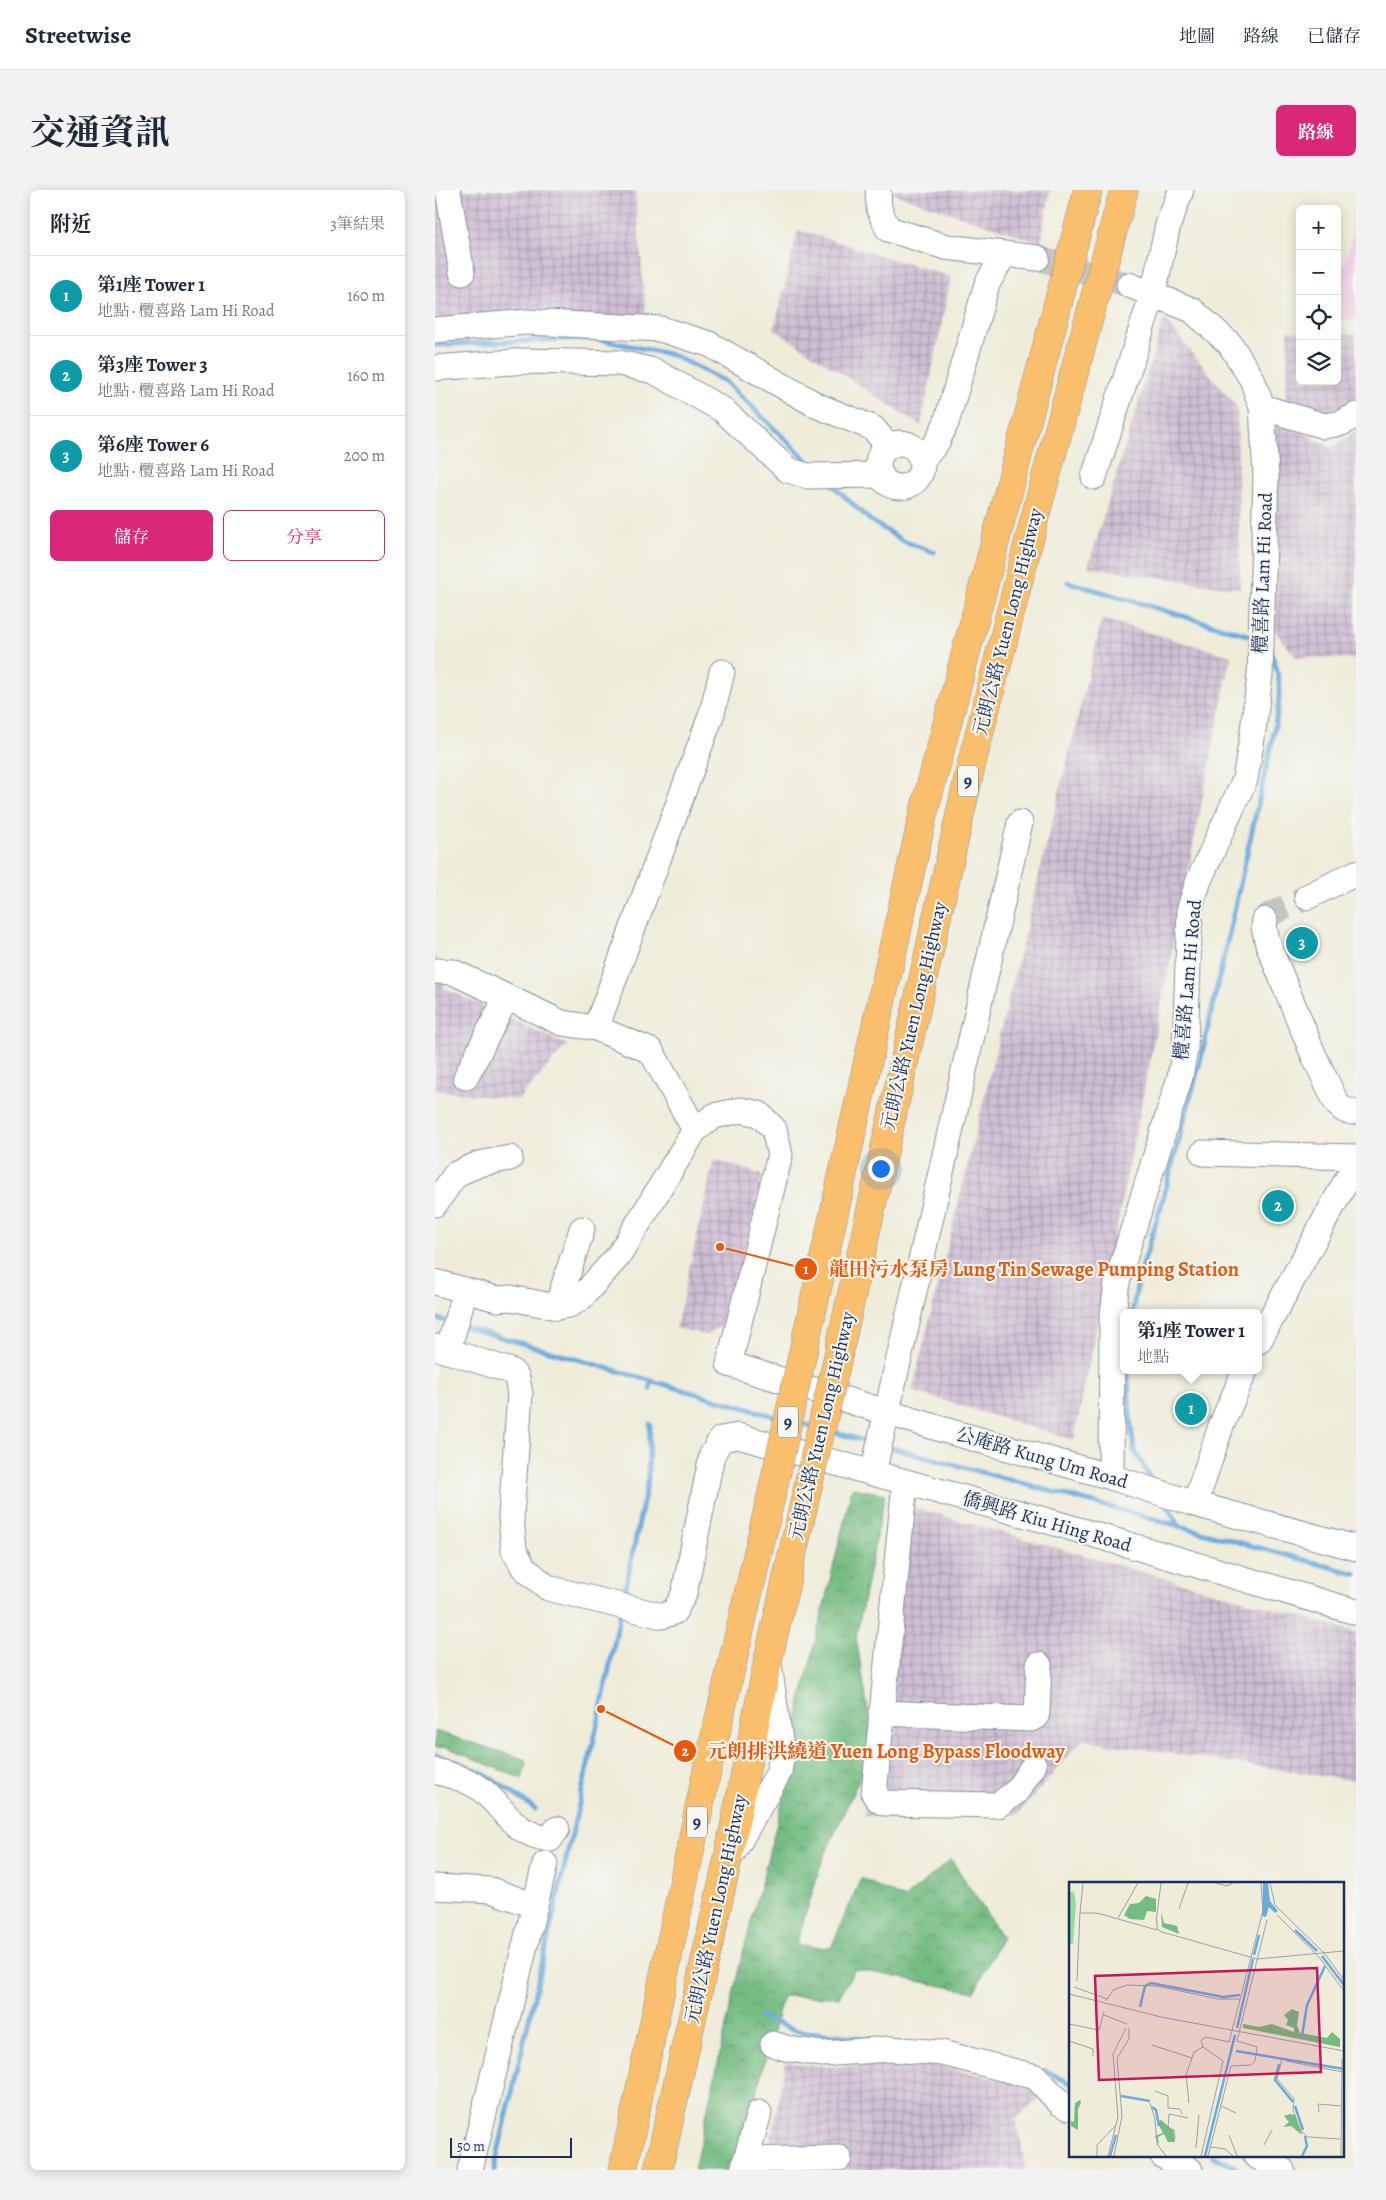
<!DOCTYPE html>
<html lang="zh-TW">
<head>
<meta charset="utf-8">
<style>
	body { margin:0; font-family:Alegreya,"Noto Serif TC",serif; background:#f2f2f3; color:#1f2937 }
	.controls { position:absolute; right:15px; top:15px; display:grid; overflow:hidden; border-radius:8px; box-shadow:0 2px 12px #0003 }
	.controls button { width:45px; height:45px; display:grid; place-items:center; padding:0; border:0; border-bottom:1px solid #e0e1e3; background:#fff; color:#1f2937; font:25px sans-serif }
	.scale { position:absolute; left:15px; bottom:12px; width:122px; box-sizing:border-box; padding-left:5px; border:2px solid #1b2f5e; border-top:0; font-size:14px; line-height:18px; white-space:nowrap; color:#1b2f5e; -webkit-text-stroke:4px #f6f6f2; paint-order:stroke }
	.you { position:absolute; left:445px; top:978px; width:18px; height:18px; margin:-12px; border:4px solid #fff; border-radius:50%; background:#1a73e8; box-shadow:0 0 0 8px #1a73e833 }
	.badge { display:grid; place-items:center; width:32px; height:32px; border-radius:50%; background:#db2777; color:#fff; font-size:16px; font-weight:700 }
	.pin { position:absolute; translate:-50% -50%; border:2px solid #fff; box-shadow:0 1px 5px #0006 }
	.popup { position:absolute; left:685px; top:1119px; width:142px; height:65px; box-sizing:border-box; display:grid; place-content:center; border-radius:8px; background:#fff; filter:drop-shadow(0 1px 4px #0005); font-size:16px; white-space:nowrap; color:#747a83 }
	.popup b { font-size:19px; color:#1f2937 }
	.popup::after { content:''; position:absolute; left:50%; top:100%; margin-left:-10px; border:10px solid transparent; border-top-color:#fff }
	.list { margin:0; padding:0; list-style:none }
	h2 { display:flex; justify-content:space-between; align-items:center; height:65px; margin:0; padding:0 20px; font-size:21px }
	h2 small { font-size:16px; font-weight:400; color:#747a83 }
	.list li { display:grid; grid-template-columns:32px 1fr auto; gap:15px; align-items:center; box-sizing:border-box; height:80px; padding:0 20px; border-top:1px solid #e0e1e3 }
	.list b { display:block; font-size:19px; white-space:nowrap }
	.list p { margin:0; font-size:16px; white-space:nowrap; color:#747a83 }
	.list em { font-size:16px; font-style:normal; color:#747a83 }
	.actions { display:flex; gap:10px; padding:15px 20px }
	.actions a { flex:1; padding:11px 0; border:1px solid #db2777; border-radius:8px; text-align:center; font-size:18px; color:#db2777 }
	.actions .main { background:#db2777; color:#fff }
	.icon { flex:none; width:28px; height:28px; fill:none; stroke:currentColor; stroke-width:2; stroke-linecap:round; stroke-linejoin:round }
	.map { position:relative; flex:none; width:921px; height:1980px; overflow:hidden; border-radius:8px }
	header { display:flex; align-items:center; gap:30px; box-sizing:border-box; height:70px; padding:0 25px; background:#fff; border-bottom:1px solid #e0e1e3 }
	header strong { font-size:24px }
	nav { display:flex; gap:28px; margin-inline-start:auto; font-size:18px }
	.intro { display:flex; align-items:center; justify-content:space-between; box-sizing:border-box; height:120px; padding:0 30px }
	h1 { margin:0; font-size:35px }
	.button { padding:12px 22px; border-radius:8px; background:#db2777; color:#fff; font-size:18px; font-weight:700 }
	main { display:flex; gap:30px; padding:0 30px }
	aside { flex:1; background:#fff; border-radius:8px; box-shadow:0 2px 12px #0003 }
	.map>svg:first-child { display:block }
</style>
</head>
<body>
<header>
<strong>Streetwise</strong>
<nav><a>地圖</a><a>路線</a><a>已儲存</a></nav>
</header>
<div class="intro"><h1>交通資訊</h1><a class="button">路線</a></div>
<main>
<aside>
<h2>附近<small>3筆結果</small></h2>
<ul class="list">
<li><span class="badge" style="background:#0f9aa8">1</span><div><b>第1座 Tower 1</b><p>地點 · 欖喜路 Lam Hi Road</p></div><em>160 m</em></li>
<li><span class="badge" style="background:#0f9aa8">2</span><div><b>第3座 Tower 3</b><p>地點 · 欖喜路 Lam Hi Road</p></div><em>160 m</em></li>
<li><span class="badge" style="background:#0f9aa8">3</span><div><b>第6座 Tower 6</b><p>地點 · 欖喜路 Lam Hi Road</p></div><em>200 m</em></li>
</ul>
<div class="actions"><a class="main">儲存</a><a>分享</a></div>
</aside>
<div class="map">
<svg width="921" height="1980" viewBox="0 0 921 1980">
	<defs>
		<pattern id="industrial-grid" width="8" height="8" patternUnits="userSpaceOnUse" patternTransform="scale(1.25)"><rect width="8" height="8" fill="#cebed2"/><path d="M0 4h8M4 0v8" fill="none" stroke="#a69bae"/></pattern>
		<pattern id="forest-crowns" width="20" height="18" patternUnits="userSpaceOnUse" patternTransform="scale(1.25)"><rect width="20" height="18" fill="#74bc81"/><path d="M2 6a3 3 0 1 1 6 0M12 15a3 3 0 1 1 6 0" fill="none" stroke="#5e996d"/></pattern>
	</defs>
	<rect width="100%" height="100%" fill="#f6f6f2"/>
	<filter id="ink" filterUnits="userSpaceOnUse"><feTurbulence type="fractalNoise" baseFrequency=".02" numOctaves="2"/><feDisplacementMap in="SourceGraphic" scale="10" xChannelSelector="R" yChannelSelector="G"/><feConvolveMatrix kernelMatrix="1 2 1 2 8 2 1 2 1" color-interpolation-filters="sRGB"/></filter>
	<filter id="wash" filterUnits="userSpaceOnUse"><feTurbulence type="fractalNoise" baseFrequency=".0096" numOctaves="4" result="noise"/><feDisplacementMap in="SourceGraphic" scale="20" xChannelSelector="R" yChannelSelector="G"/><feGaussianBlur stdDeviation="1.12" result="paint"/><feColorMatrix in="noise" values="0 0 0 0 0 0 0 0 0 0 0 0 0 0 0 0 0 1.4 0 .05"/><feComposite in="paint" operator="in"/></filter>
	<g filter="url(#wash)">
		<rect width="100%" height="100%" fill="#efecd9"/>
		<!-- built -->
		<path fill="#f0d0e5" d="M921,33V130L902,129V99Z"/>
		<!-- industrial -->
		<g fill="url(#industrial-grid)">
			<path d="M0,0H200L211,125L0,131Z"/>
			<path d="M457,0H615L606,53L456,3Z"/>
			<path d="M363,40L516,87L486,236L339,139Z"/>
			<path d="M729,129L802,217L805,399L653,377Z"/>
			<path d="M853,141L865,142V191H902V144L921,145V219L902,230L851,214Z"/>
			<path d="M838,227L897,258L921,241V469L861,467L840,441Z"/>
			<path d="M667,429L796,466L639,1250L477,1201Z"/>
			<path d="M0,764L9,798L132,855L83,910L0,900Z"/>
			<path d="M279,970L327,984L294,1131L271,1145L241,1138Z"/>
			<path d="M459,1312L921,1442V1591L647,1550L583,1624L429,1626Z"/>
			<path d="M351,1871L368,1875L404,1877L456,1872L488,1873L594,1895L605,1908L581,1928L591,1980H330Z"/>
		</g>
		<!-- forest -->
		<g fill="url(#forest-crowns)" stroke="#487670">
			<path d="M417,1298L450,1304L421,1447L439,1557L387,1671L361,1755L396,1758L426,1688L469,1709L516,1669L567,1747L539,1802L420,1779L404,1807L348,1806L324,1892L311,1980H259L305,1774L352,1594L357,1549Z"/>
			<path d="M0,1541L92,1570L87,1589L11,1557L0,1558Z"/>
		</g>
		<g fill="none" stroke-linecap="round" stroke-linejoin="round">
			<!-- stream -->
			<g stroke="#6aabde" stroke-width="5">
				<path d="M0,155L158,148L238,165L291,192L379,277"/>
				<path d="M396,294L435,330L468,351L499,362"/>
				<path d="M633,392L819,447"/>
				<path d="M697,1123L703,1091L726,1016L767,864L838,547C844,512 850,494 835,461"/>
				<path d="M0,1128L14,1132"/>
				<path d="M27,1136L345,1228"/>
				<path d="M693,1180L694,1218L699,1260L718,1292"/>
				<path d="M215,1199L216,1191"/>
				<path d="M361,1232L379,1237"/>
				<path d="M395,1241L437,1253"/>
				<path d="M450,1256L921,1384"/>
				<path d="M731,1314L744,1336"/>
				<path d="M188,1411L213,1288L215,1234"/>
				<path d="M0,1565C43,1576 65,1594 100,1619"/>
				<path d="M325,1827L363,1841L437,1849"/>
				<path d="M609,1880L635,1893"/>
				<path d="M778,1966L805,1980"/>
				<path d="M59,1980L166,1519L185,1424"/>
			</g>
		</g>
	</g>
	<g filter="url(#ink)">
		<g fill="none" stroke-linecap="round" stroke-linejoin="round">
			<!-- minor-tunnel -->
			<g stroke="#c5c6c0" stroke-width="25" stroke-dasharray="25 12" stroke-linecap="butt">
				<path d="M602,68L694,95"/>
				<path d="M830,730L834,725L872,707"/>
			</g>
			<defs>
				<g id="minor">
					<path d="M13,0L27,83"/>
					<path d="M443,0L444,19L453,39L511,57L602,68"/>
					<path d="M0,140L92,132L225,139L274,154L383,216L438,238L454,257"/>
					<path d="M0,178L91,171L184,173L219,181L288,220L353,280L372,286L446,285"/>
					<path d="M827,217L889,236L907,233L921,225"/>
					<circle cx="465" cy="275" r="22"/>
					<path d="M487,271L502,252L511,233L552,94L569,64"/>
					<path d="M659,287L718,103L733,35L746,0"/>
					<path d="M872,707L921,683"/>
					<path d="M830,730L829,737L833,754L879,866L902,914L909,920L917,922"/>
					<path d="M0,781L18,782L127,833L161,838L216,861L260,940"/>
					<path d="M161,838L277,523L287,482"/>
					<path d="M31,887L71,808"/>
					<path d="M768,963L921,967"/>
					<path d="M0,1014L21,984L44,974L75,968"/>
					<path d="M0,1092L62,1109L75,1108L122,1117L134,1115L145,1109L184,1065L260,940L279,926L306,920L324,924L339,939L345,965L294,1174L516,1242L676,1287L760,1314L921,1358"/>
					<path d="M122,1117L147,1039"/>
					<path d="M824,1151L921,973"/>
					<path d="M0,1157L76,1181L82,1188L85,1204L76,1327L79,1360L89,1378L113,1398L227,1426L239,1422L249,1404L277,1265L286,1249L303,1246L613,1331L921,1422"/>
					<path d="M13,1161L30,1100"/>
					<path d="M438,1283L585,633"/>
					<path d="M676,1287L677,1132L682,1092L745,887L750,859L755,717L764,690L810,589L817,548L825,486L827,417L831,286L827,217L817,189L795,154L757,120L694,95"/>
					<path d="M470,1292L439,1604L443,1609L449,1613L563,1615L581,1602L599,1575"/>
					<path d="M760,1314L786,1236L810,1180"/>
					<path d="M446,1523L596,1529L601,1527L602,1522L604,1475"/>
					<path d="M0,1581C15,1585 36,1590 47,1600C73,1622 78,1644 115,1649L122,1639"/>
					<path d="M297,1664L344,1582L347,1564L334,1475"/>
					<path d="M0,1697L56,1700L100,1716"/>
					<path d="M338,1854L354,1859L387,1864L455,1859L507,1863L601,1887L625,1913L635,1918"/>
					<path d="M728,1966L755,1980"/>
					<path d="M821,1966L847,1980"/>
					<path d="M311,1970L404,1968"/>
					<path d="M35,1980L110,1674"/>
					<path d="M308,1980L324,1923"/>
				</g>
				<g id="highway">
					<path d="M364,1180L488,625L653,0"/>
					<path d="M398,1188L536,576L604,312L689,0"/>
					<path d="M188,1980L270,1590L341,1285"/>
					<path d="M223,1980L292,1673L333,1470L374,1292"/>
				</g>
			</defs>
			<!-- minor casing -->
			<use href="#minor" stroke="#858e9c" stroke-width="27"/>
			<!-- highway casing -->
			<use href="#highway" stroke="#858e9c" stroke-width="29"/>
			<!-- minor -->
			<use href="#minor" stroke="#fff" stroke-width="25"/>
			<!-- highway -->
			<use href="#highway" stroke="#f9bf6d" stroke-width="28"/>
			<defs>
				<g id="highway-bridge">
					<path d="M341,1285L364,1180"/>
					<path d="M374,1292L398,1188"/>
				</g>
			</defs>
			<!-- highway-bridge casing -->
			<use href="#highway-bridge" stroke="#858e9c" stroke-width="29" stroke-linecap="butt"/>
			<!-- highway-bridge -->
			<use href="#highway-bridge" stroke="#f9bf6d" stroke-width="28"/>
		</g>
	</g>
	<g text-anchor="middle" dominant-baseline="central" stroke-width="4" stroke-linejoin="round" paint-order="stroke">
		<!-- shield labels -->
		<g fill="#f6f6f2" stroke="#5d6b8a" stroke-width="1">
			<rect x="523" y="575.5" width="20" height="31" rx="4"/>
			<rect x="343" y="1216.5" width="20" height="31" rx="4"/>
			<rect x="252" y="1616.5" width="20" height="31" rx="4"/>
		</g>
		<g font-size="18" font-weight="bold" fill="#1b2f5e">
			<text x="533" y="591">9</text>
			<text x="353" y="1232">9</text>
			<text x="262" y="1632">9</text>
		</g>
		<!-- street labels -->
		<g font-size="19" fill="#1b2f5e" stroke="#f6f6f2">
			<text transform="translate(828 383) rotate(-88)">欖喜路 Lam Hi Road</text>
			<text transform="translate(573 432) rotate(-76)">元朗公路 Yuen Long Highway</text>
			<text transform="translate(753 790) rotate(-85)">欖喜路 Lam Hi Road</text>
			<text transform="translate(479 826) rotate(-77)">元朗公路 Yuen Long Highway</text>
			<text transform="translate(387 1236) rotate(-77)">元朗公路 Yuen Long Highway</text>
			<text transform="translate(607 1268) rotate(16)">公庵路 Kung Um Road</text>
			<text transform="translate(612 1332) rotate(16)">僑興路 Kiu Hing Road</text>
			<text transform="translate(281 1719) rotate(-78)">元朗公路 Yuen Long Highway</text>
		</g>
	</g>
	<!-- overview -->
	<g transform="translate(634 1692)">
		<rect width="275" height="275" fill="#efecd9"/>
		<path d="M5,9L7,21L4,62L0,61V11Z" fill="#91dd99"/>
		<path d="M77,14L87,17V30L78,29L75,38L61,37L55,33L61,22L70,21ZM92,30L95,41L108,44L110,52L93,45ZM223,127L230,130L228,143L231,151L258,156L263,150L271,157V165L174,146V142L190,145L203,142L225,150V146L217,143L219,138L215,133ZM11,218L12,220L9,228V248L2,244V239L5,240L6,221ZM221,232L226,233L233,253L222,244L214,245L220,240L215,234ZM92,238L104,248L106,260H99L95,252L89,255L90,263L86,254L94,251L88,240Z" fill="#74bc81"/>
		<path d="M194,1H199L201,19L209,29L206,31L200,25L197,35L193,34Z" fill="#6aabde"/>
		<path fill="none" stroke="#6aabde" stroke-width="2.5" d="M226,48L248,69M185,73L190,53M253,74L275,103M71,125L76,104L82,101L154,115L171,113M168,146L184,77M233,154L238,123L256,84M167,169L275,187M210,182L206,198L224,220M52,214L81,219M226,224L234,248M83,225L87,228L90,244M41,274L47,253M136,274L166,153M233,274L238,264L236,254"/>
		<path fill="none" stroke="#9aa0a8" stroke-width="1" d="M14,1L11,31H28L88,48M147,1L158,4L164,1M201,1L206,23L256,72L275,98M110,27L119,1M208,33L250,75L275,109M49,36L69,1M88,39V47L93,50L188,77L275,69M87,40L92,1M8,99L11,31M5,105L38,117M0,112L92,135L275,169M37,119L44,108L58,103L88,104L149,117H171M35,133L58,142M0,142L30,148L35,130M0,159L24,167V174M83,163L123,176M213,177L208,197L225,217L224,228L232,249L239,255L271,257M217,179L274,190M86,209L99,214V226L111,227L113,232M81,221L86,237L88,262L97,274M120,221L117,193L125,170L134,165M152,224L167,231M250,230L249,222L272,224M160,253L168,274M106,257L105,248L99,246L100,232L119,236M195,263L203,248M142,265L156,267L164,274M127,266L130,233M28,274V263L47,243M39,274L49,235L44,172L57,146M45,274L53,234L48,176L60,157V146M132,274L154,179L134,165L132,158L137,155L160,160L194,29L192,1M139,274L162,184L182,183L186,179L188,165L168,159L198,38M272,274L273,177"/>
		<path fill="#c2185b" fill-opacity="0.15" stroke="#c2185b" stroke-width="2.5" d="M248,86L252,190L30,198L26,94Z"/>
		<rect width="275" height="275" fill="none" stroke="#1b2f5e" stroke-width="2.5"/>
	</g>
	<!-- callouts -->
	<path fill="none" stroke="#e8590c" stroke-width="2" d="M285 1057L371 1079M166 1519L250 1561"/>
	<g fill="#e8590c" stroke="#f6f6f2" stroke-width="2">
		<circle cx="285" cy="1057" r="5"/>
		<circle cx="166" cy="1519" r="5"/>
		<circle cx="371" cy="1079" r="12"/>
		<circle cx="250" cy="1561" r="12"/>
	</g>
	<g font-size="15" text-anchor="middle" font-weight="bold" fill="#fff">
		<text x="371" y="1084">1</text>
		<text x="250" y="1566">2</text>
	</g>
	<g font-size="20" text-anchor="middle" font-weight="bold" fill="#e8590c" stroke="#f6f6f2" stroke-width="4" stroke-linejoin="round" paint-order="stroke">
		<text x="599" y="1086">龍田污水泵房 Lung Tin Sewage Pumping Station</text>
		<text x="451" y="1568">元朗排洪繞道 Yuen Long Bypass Floodway</text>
	</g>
</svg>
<div class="controls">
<button>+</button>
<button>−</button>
<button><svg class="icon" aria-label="locate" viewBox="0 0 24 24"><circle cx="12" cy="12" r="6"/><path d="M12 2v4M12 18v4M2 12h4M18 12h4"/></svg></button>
<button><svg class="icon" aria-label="layers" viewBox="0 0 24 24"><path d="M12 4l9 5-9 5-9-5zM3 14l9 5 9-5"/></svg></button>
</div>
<div class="scale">50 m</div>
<div class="you"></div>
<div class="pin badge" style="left:756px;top:1219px;background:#0f9aa8">1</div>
<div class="popup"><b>第1座 Tower 1</b>地點</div>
<div class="pin badge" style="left:843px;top:1016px;background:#0f9aa8">2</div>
<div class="pin badge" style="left:867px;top:753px;background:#0f9aa8">3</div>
</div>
</main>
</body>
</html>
